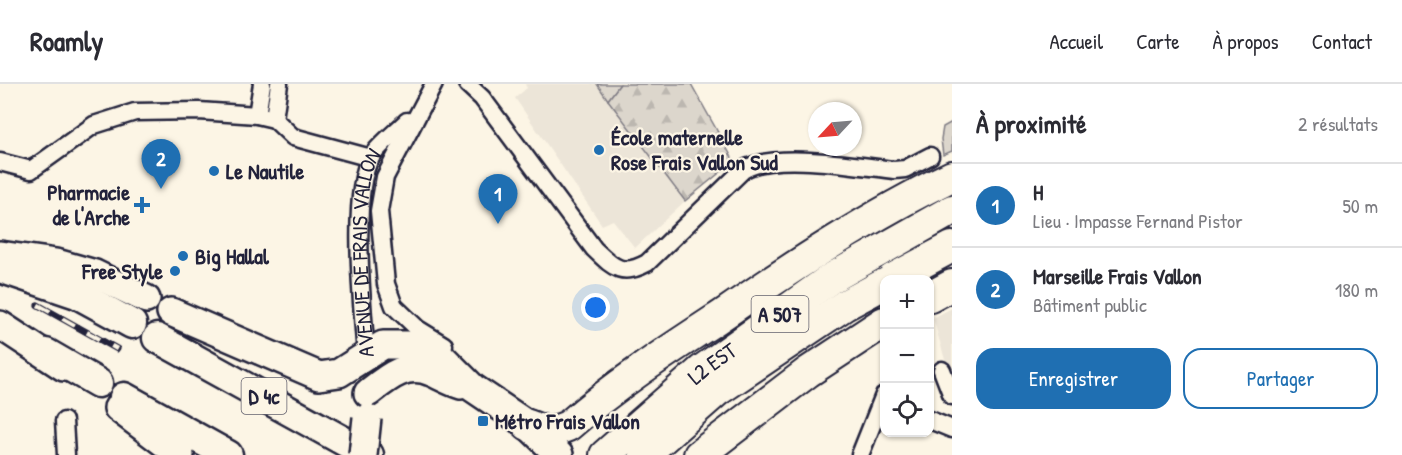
<!DOCTYPE html>
<html lang="fr">
<head>
<meta charset="utf-8">
<style>
	body { margin:0; font-family:"Patrick Hand",sans-serif; background:#f7f7f7; color:#2b2b33 }
	.controls { position:absolute; right:18px; bottom:18px; display:grid; overflow:hidden; border-radius:12px; box-shadow:0 2px 4px #0004 }
	.controls button { width:54px; height:54px; display:grid; place-items:center; padding:0; border:0; border-bottom:2px solid #e1e1e2; background:#fff; color:#2b2b33; font:30px sans-serif }
	.compass { position:absolute; left:808px; top:18px; width:54px; height:54px; border-radius:50%; background:#fff; box-shadow:0 2px 4px #0004; rotate:244deg }
	.you { position:absolute; left:596px; top:224px; width:21px; height:21px; margin:-15px; border:4px solid #fff; border-radius:50%; background:#1a73e8; box-shadow:0 0 0 9px #1a73e833 }
	.badge { display:grid; place-items:center; width:39px; height:39px; border-radius:50%; background:#1f6fb2; color:#fff; font-size:20px; font-weight:700 }
	.pin { position:absolute; translate:-50% -50px; filter:drop-shadow(0 2px 3px #0008) }
	.pin::after { content:''; position:absolute; top:32px; width:21px; height:18px; background:inherit; clip-path:polygon(0 0,100% 0,50% 100%) }
	.list { margin:0; padding:0; list-style:none }
	h2 { display:flex; justify-content:space-between; align-items:center; height:78px; margin:0; padding:0 24px; font-size:26px }
	h2 small { font-size:20px; font-weight:400; color:#7c7c81 }
	.list li { display:grid; grid-template-columns:39px 1fr auto; gap:18px; align-items:center; box-sizing:border-box; height:84px; padding:0 24px; border-top:2px solid #e1e1e2 }
	.list b { display:block; font-size:22px; white-space:nowrap }
	.list p { margin:0; font-size:20px; white-space:nowrap; color:#7c7c81 }
	.list em { font-size:20px; font-style:normal; color:#7c7c81 }
	.actions { display:flex; gap:12px; padding:18px 24px }
	.actions a { flex:1; padding:14px 0; border:2px solid #1f6fb2; border-radius:18px; text-align:center; font-size:21px; color:#1f6fb2 }
	.actions .main { background:#1f6fb2; color:#fff }
	.icon { flex:none; width:33px; height:33px; fill:none; stroke:currentColor; stroke-width:2; stroke-linecap:round; stroke-linejoin:round }
	.map { position:relative; flex:none; width:952px; height:371px; overflow:hidden }
	header { display:flex; align-items:center; gap:36px; box-sizing:border-box; height:84px; padding:0 30px; background:#fff; border-bottom:2px solid #e1e1e2 }
	header strong { font-size:28px }
	nav { display:flex; gap:33px; margin-inline-start:auto; font-size:21px }
	main { display:flex }
	aside { flex:1; background:#fff }
	.map>svg:first-child { display:block }
</style>
</head>
<body>
<header>
<strong>Roamly</strong>
<nav><a>Accueil</a><a>Carte</a><a>À propos</a><a>Contact</a></nav>
</header>
<main>
<div class="map">
<svg width="952" height="371" viewBox="0 0 952 371">
	<defs>
		<pattern id="forest-firs" width="22" height="20" patternUnits="userSpaceOnUse" patternTransform="scale(1.5)"><rect width="22" height="20" fill="#dcd6cc"/><path d="M5 1l3.5 6h-7zM16 11l3.5 6h-7z" fill="#bcb7b0"/></pattern>
	</defs>
	<rect width="100%" height="100%" fill="#fcf5e5"/>
	<filter id="ink" filterUnits="userSpaceOnUse"><feTurbulence type="fractalNoise" baseFrequency=".0167" numOctaves="2"/><feDisplacementMap in="SourceGraphic" scale="12" xChannelSelector="R" yChannelSelector="G"/><feConvolveMatrix kernelMatrix="1 2 1 2 8 2 1 2 1" color-interpolation-filters="sRGB"/></filter>
	<g filter="url(#ink)">
		<!-- built -->
		<g fill="#ece5d8">
			<path d="M525,0H597L685,117L635,164L613,136L602,141L515,14L527,4Z"/>
			<path d="M952,224V300L933,234Z"/>
		</g>
		<!-- green -->
		<g fill="#dcd6cc" stroke="#7f7c84" stroke-width="1.5">
			<path d="M597,0H620L608,16Z"/>
			<path d="M952,38V67L943,71L941,55L943,43Z"/>
		</g>
		<!-- forest -->
		<path fill="url(#forest-firs)" stroke="#7f7c84" stroke-width="1.5" d="M620,0H691L734,77L685,117L608,16Z"/>
		<g fill="none" stroke-linecap="round" stroke-linejoin="round">
			<defs>
				<g id="minor">
					<path d="M434,0L385,93L379,127L386,200L394,222L418,245L444,261"/>
					<path d="M467,0L482,14L594,165C613,183 621,193 647,179L743,86C773,67 858,82 894,86L905,85L930,72"/>
					<path d="M257,31L262,0"/>
					<path d="M274,35L279,0"/>
					<path d="M0,78L31,86L94,41L135,28L199,27L257,31L274,35L293,53L371,74"/>
					<path id="s1" d="M366,272C363,230 350,107 371,73C380,60 396,48 407,37"/>
					<path d="M942,286L952,312"/>
					<path d="M930,336L952,345"/>
					<path d="M64,337L66,371"/>
					<path d="M860,371L884,311"/>
				</g>
				<g id="primary">
					<path d="M0,171L56,179L95,190L146,215"/>
					<path d="M171,228L319,292L339,289L383,261H420L439,270L473,304L528,341L559,371"/>
					<path d="M0,241L64,283"/>
					<path d="M368,309C387,294 406,277 431,288C441,292 450,298 461,301"/>
					<path d="M118,324L180,371"/>
				</g>
				<g id="trunk">
					<path d="M0,184L77,210L132,240"/>
					<path d="M157,254L369,371"/>
					<path d="M46,269L98,299"/>
					<path d="M124,313L228,371"/>
				</g>
				<g id="motorway">
					<path d="M892,195L952,163"/>
					<path d="M930,213L952,201"/>
					<path d="M528,341L549,349L568,342C615,301 669,266 721,232C795,181 871,131 952,92"/>
					<path id="s2" d="M605,371L702,286L830,195L952,126"/>
					<path d="M644,371L717,307L845,221L884,200"/>
					<path d="M699,371L808,288L884,238"/>
				</g>
			</defs>
			<!-- minor casing -->
			<use href="#minor" stroke="#22223b" stroke-width="21"/>
			<!-- primary casing -->
			<use href="#primary" stroke="#22223b" stroke-width="32"/>
			<!-- trunk casing -->
			<use href="#trunk" stroke="#22223b" stroke-width="33"/>
			<!-- motorway casing -->
			<use href="#motorway" stroke="#22223b" stroke-width="34"/>
			<!-- minor -->
			<use href="#minor" stroke="#fcf5e5" stroke-width="16"/>
			<!-- primary -->
			<use href="#primary" stroke="#fcf5e5" stroke-width="27"/>
			<!-- trunk -->
			<use href="#trunk" stroke="#fcf5e5" stroke-width="28"/>
			<!-- motorway -->
			<use href="#motorway" stroke="#fcf5e5" stroke-width="30"/>
			<defs>
				<path id="rail" d="M38,221L117,265"/>
			</defs>
			<!-- rail casing -->
			<use href="#rail" stroke="#22223b" stroke-width="7"/>
			<!-- rail -->
			<use href="#rail" stroke="#fcf5e5" stroke-width="4.5" stroke-dasharray="14" stroke-linecap="butt"/>
			<defs>
				<path id="primary-bridge" d="M363,371L367,334"/>
			</defs>
			<!-- primary-bridge casing -->
			<use href="#primary-bridge" stroke="#22223b" stroke-width="32" stroke-linecap="butt"/>
			<!-- primary-bridge -->
			<use href="#primary-bridge" stroke="#fcf5e5" stroke-width="27"/>
		</g>
	</g>
	<!-- markers -->
	<g fill="#1f6fb2" stroke="#fcf5e5" stroke-width="2">
		<circle cx="599" cy="66" r="6"/>
		<circle cx="214" cy="87" r="6"/>
		<path d="M139 112h6v6h6v6h-6v6h-6v-6h-6v-6h6z"/>
		<circle cx="183" cy="172" r="6"/>
		<circle cx="175" cy="187" r="6"/>
		<rect x="477" y="331" width="12" height="12" rx="3"/>
	</g>
	<g text-anchor="middle" dominant-baseline="central" stroke-width="4.5" stroke-linejoin="round" paint-order="stroke">
		<!-- shield labels -->
		<g fill="#fcf5e5" stroke="#63616e" stroke-width="1.5">
			<rect x="751.5" y="212" width="57" height="36" rx="4.5"/>
			<rect x="241.5" y="294" width="45" height="36" rx="4.5"/>
		</g>
		<g font-size="21" font-weight="bold" fill="#22223b">
			<text x="780" y="230">A 507</text>
			<text x="264" y="312">D 4c</text>
		</g>
		<!-- poi labels -->
		<g font-size="22" font-weight="bold" fill="#22223b" stroke="#fcf5e5" text-anchor="start">
			<text x="611" y="53">École maternelle<tspan x="611" dy="25">Rose Frais Vallon Sud</tspan></text>
			<text x="226" y="87">Le Nautile</text>
			<text x="130" y="108" text-anchor="end">Pharmacie<tspan x="130" dy="25">de l'Arche</tspan></text>
			<text x="195" y="172">Big Hallal</text>
			<text x="163" y="187" text-anchor="end">Free Style</text>
			<text x="495" y="337">Métro Frais Vallon</text>
		</g>
		<!-- street labels -->
		<g font-size="22" fill="#22223b" stroke="#fcf5e5">
			<text stroke="none"><textPath href="#s1" startOffset="104">AVENUE DE FRAIS VALLON</textPath></text>
			<text stroke="none"><textPath href="#s2" startOffset="141">L2 EST</textPath></text>
		</g>
	</g>
</svg>
<div class="controls">
<button>+</button>
<button>−</button>
<button><svg class="icon" aria-label="locate" viewBox="0 0 24 24"><circle cx="12" cy="12" r="6"/><path d="M12 2v4M12 18v4M2 12h4M18 12h4"/></svg></button>
</div>
<svg class="compass" viewBox="-18 -18 36 36"><path d="M0-13l5 13h-10z" fill="#e53935"/><path d="M0 13l5-13h-10z" fill="#7c7c81"/></svg>
<div class="you"></div>
<div class="pin badge" style="left:498px;top:140px">1</div>
<div class="pin badge" style="left:161px;top:105px">2</div>
</div>
<aside>
<h2>À proximité<small>2 résultats</small></h2>
<ul class="list">
<li><span class="badge">1</span><div><b>H</b><p>Lieu · Impasse Fernand Pistor</p></div><em>50 m</em></li>
<li><span class="badge">2</span><div><b>Marseille Frais Vallon</b><p>Bâtiment public</p></div><em>180 m</em></li>
</ul>
<div class="actions"><a class="main">Enregistrer</a><a>Partager</a></div>
</aside>
</main>
</body>
</html>
